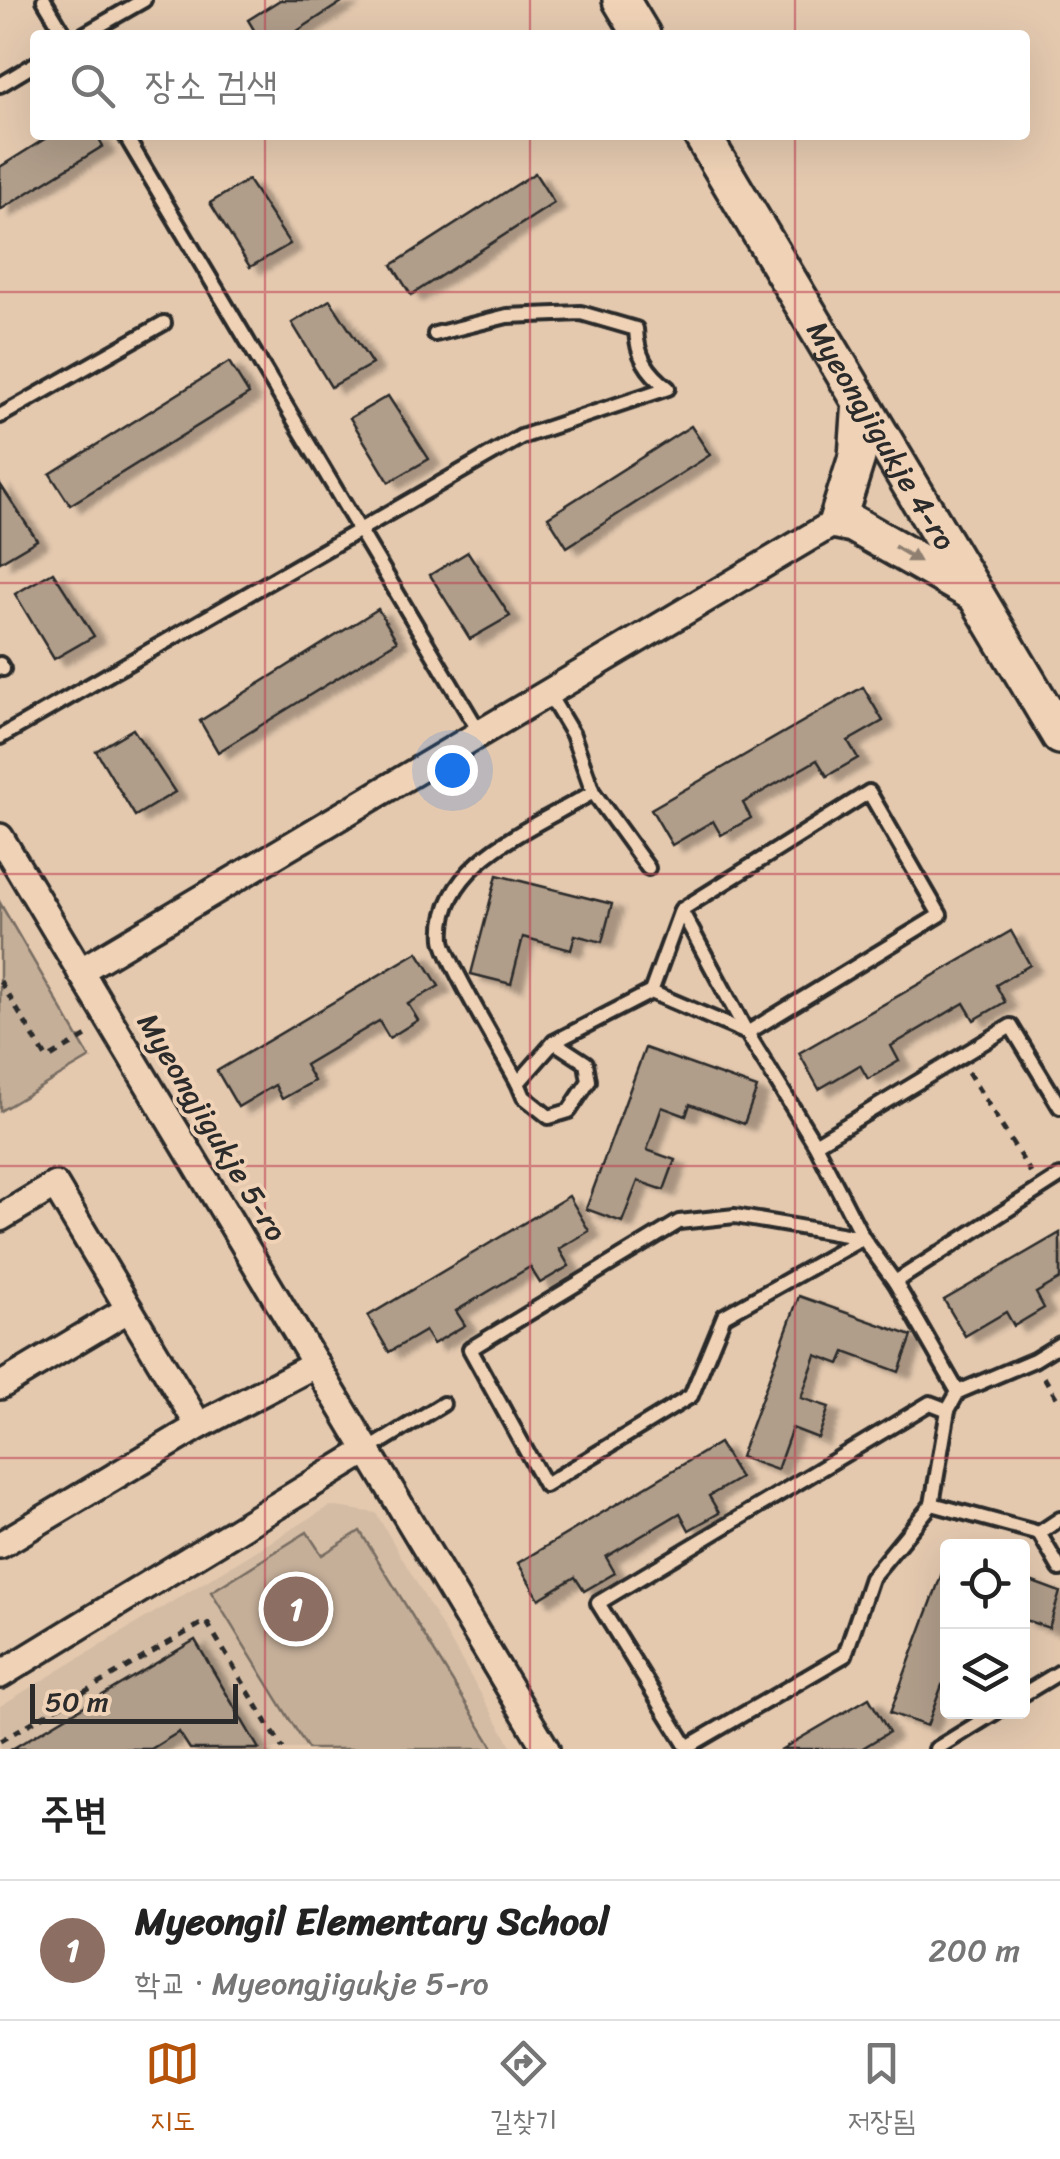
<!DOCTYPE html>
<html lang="ko">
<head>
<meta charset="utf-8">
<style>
	body { margin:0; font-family:Sriracha,"Poor Story",sans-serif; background:#f6f6f6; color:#222 }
	.controls { position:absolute; right:30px; bottom:30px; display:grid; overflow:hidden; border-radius:10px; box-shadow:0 10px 40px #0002 }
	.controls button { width:90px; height:90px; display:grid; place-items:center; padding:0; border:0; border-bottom:2px solid #e0e0e0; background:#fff; color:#222; font:50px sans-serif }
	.scale { position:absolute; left:30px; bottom:25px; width:208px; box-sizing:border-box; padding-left:10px; border:5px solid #2b2b2b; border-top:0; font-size:28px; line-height:35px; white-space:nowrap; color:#2b2b2b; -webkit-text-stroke:8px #f0d3b7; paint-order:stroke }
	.you { position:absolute; left:452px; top:770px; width:35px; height:35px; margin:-25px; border:8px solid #fff; border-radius:50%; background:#1a73e8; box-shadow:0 0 0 15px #1a73e833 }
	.badge { display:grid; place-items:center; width:65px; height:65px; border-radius:50%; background:#b45309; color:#fff; font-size:32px; font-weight:700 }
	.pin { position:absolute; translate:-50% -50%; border:5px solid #fff; box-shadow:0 2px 10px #0006 }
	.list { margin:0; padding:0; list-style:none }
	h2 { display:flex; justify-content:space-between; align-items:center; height:130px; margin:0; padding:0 40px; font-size:42px }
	h2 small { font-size:32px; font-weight:400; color:#767676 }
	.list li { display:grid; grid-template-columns:65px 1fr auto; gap:30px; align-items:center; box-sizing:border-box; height:140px; padding:0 40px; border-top:2px solid #e0e0e0 }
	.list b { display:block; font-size:38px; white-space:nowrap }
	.list p { margin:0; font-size:32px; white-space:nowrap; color:#767676 }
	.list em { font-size:32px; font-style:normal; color:#767676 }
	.icon { flex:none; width:55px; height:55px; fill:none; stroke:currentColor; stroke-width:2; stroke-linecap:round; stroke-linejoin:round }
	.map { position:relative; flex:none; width:1060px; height:1749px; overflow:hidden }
	.search { position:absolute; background:#fff; box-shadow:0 10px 40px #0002; left:30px; right:30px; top:30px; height:110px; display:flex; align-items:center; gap:25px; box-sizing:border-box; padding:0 35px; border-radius:10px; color:#767676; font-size:38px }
	.sheet { height:270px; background:#fff }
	nav { display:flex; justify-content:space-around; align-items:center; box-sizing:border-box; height:140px; border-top:2px solid #e0e0e0; background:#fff; font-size:28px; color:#767676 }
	nav a { display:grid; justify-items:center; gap:5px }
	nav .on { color:#b45309 }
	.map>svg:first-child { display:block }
</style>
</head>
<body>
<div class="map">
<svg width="1060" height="1749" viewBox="0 0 1060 1749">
	<defs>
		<filter id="shadow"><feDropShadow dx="11" dy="6" stdDeviation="2.5" flood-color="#0004"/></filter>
	</defs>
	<rect width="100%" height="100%" fill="#e4c9af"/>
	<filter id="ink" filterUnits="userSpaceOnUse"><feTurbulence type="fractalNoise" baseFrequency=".01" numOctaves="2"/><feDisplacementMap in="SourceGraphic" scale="20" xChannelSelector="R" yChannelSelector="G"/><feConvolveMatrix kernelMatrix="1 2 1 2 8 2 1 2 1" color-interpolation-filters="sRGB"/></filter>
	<g filter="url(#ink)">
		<!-- built -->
		<path fill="#d4bca4" d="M330,1506L376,1513L513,1749H0V1706Z"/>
		<!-- green -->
		<g fill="#c5af99" stroke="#786d62" stroke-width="2.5">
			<path d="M0,903L90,1058L0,1111Z"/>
			<path d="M360,1531L494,1749H308L211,1592L307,1532L322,1555Z"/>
		</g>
		<!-- building -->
		<g fill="#b09d8a" stroke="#2b2b2b" stroke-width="2.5" filter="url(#shadow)">
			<path d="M280,0H345L291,35H257L248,20Z"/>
			<path d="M51,135H97L103,146L0,210V167Z"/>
			<path d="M535,173L554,203L411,295L392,265Z"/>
			<path d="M248,180L290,244L250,267L210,203Z"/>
			<path d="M330,300L372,364L331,387L292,323Z"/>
			<path d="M229,362L249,394L70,505L50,474Z"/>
			<path d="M388,396L429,459L389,482L350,418Z"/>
			<path d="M691,426L710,455L567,547L548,517Z"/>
			<path d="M0,484L37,540L0,562Z"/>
			<path d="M468,552L510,616L470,639L430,575Z"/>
			<path d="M53,572L94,636L54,659L15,594Z"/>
			<path d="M378,609L397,641L218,752L200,721Z"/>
			<path d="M863,687L883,721L848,741L858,758L827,776L817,760L743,803L751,818L721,835L713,821L672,845L651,809Z"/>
			<path d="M133,729L175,792L135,816L96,751Z"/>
			<path d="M497,875L612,904L602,942L575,935L571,950L523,937L511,984L471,974Z"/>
			<path d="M1011,931L1030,965L996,985L1005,1002L974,1020L964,1003L891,1046L899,1061L868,1079L860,1065L819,1089L799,1053Z"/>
			<path d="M418,952L439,986L408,1004L418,1020L389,1038L379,1021L305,1065L314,1081L282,1099L275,1085L238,1107L217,1071Z"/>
			<path d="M645,1048L757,1088L744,1124L690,1104L686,1116L662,1107L647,1150L675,1160L664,1190L638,1181L622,1222L586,1209Z"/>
			<path d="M569,1196L589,1231L559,1249L569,1266L540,1283L530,1267L456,1311L465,1325L433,1344L425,1331L389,1352L368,1316Z"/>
			<path d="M1060,1233V1279L1036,1293L1044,1308L1014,1326L1006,1312L965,1336L944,1300Z"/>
			<path d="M799,1296L912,1336L899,1372L845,1352L840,1364L816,1355L801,1398L829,1407L818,1438L792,1428L777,1470L740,1457Z"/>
			<path d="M719,1443L740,1478L709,1496L719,1513L689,1530L680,1513L606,1557L615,1573L584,1591L575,1577L539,1599L518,1563Z"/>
			<path d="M948,1557V1687L942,1685L927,1726L890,1713Z"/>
			<path d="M1022,1578L1060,1592L1049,1628L1022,1619Z"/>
			<path d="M195,1640L259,1749H190L179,1732L151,1749H12Z"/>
			<path d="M869,1698L889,1732L861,1749H782Z"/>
		</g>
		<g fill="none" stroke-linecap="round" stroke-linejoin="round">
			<defs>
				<g id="lane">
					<path d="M44,0L65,35"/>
					<path d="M83,35L144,0"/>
					<path d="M0,85L35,64"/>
					<path d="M125,135L480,733"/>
					<path d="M0,416L164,323"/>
					<path d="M0,664L3,669"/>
					<path d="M548,693L573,735L593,792L648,868"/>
					<path d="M0,737L521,437L668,388C647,372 637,356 636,329L581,313L507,316L435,334"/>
					<path d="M593,792C538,826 437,862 443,939C444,957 505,1059 518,1083L554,1042L651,992L747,1033L940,915L869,792L681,910L747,1033L815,1144L863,1238L895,1282L958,1392L948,1410L932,1504L871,1578L845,1655L687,1747L598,1603L930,1403L948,1410"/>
					<path d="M651,992L681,910"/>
					<path d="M518,1083L524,1097L549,1117L569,1111L589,1081L586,1063L554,1042"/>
					<path d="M815,1144L1011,1026L1060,1107"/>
					<path d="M735,1216L863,1238L724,1316L691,1396L545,1485L470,1349L679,1222Z"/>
					<path d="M895,1282L1060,1176"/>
					<path d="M958,1392L1034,1360L1060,1344"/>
					<path d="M368,1450L443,1404"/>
					<path d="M932,1504L1039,1533L1060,1519"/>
					<path d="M1039,1533L1060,1569"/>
					<path d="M1022,1695L1060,1672"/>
					<path d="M936,1749L996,1712"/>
				</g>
				<g id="street">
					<path d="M0,837L546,1749"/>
					<path d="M80,971L837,521"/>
					<path d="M0,1218L55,1185L199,1426L0,1545"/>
					<path d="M0,1386L129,1309"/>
					<path d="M199,1426L316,1364"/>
					<path d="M0,1675L368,1450"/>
				</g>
				<g id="secondary">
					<path d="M621,0L642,35"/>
					<path id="s1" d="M702,135L1060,736"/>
					<path d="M861,401L857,457L837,521L853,524L970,591"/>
				</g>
			</defs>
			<!-- lane casing -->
			<use href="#lane" stroke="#2b2b2b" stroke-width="20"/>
			<!-- street casing -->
			<use href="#street" stroke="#2b2b2b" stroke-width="32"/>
			<!-- secondary casing -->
			<use href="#secondary" stroke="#2b2b2b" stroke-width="42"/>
			<!-- path -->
			<g stroke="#2b2b2b" stroke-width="5" stroke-dasharray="8 8" stroke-linecap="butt">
				<path d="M0,981L47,1059L88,1035"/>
				<path d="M968,1072L1031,1173"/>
				<path d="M1044,1377L1060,1404"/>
				<path d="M0,1741L206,1621L283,1749"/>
			</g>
			<!-- lane -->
			<use href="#lane" stroke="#f0d3b7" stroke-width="12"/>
			<!-- street -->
			<use href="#street" stroke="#f0d3b7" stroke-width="25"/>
			<!-- secondary -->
			<use href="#secondary" stroke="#f0d3b7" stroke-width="35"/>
		</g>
		<!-- one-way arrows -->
		<defs><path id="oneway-solid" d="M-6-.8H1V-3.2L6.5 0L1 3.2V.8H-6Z" transform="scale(2.5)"/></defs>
		<use fill="#8e7f71" href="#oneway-solid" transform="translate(907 554) rotate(31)"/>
	</g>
	<!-- grid -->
	<path fill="none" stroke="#c04656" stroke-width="2.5" stroke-opacity="0.55" d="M265,0V35M530,0V35M795,0V35M265,135V1749M530,135V1749M795,135V1749M0,292H1060M0,583H1060M0,874H1060M0,1166H1060M0,1458H1060"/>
	<g text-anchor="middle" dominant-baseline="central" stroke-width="8" stroke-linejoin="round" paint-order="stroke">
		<!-- street labels -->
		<g font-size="30" fill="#2b2b2b" stroke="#f0d3b7">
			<text stroke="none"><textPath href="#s1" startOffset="350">Myeongjigukje 4-ro</textPath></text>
			<text transform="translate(212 1127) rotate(59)">Myeongjigukje 5-ro</text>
		</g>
	</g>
</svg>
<div class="controls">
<button><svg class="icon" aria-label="locate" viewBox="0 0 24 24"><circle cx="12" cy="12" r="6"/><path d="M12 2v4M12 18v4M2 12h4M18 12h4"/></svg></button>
<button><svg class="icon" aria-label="layers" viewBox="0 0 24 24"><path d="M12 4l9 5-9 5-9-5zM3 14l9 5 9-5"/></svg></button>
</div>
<div class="scale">50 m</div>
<div class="you"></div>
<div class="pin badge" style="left:296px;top:1609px;background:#8d6e63">1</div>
<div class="search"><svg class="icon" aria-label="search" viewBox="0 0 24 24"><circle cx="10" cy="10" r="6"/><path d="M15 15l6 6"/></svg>장소 검색</div>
</div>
<section class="sheet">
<h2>주변<small></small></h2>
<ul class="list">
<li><span class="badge" style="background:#8d6e63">1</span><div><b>Myeongil Elementary School</b><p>학교 · Myeongjigukje 5-ro</p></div><em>200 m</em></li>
</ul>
</section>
<nav>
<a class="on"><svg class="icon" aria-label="map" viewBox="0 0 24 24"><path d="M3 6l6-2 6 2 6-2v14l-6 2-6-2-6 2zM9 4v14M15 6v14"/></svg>지도</a>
<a><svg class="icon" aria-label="directions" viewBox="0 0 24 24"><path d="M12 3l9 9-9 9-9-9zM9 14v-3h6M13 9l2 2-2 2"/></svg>길찾기</a>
<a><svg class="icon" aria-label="saved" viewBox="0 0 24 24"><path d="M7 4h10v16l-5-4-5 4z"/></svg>저장됨</a>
</nav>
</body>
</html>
